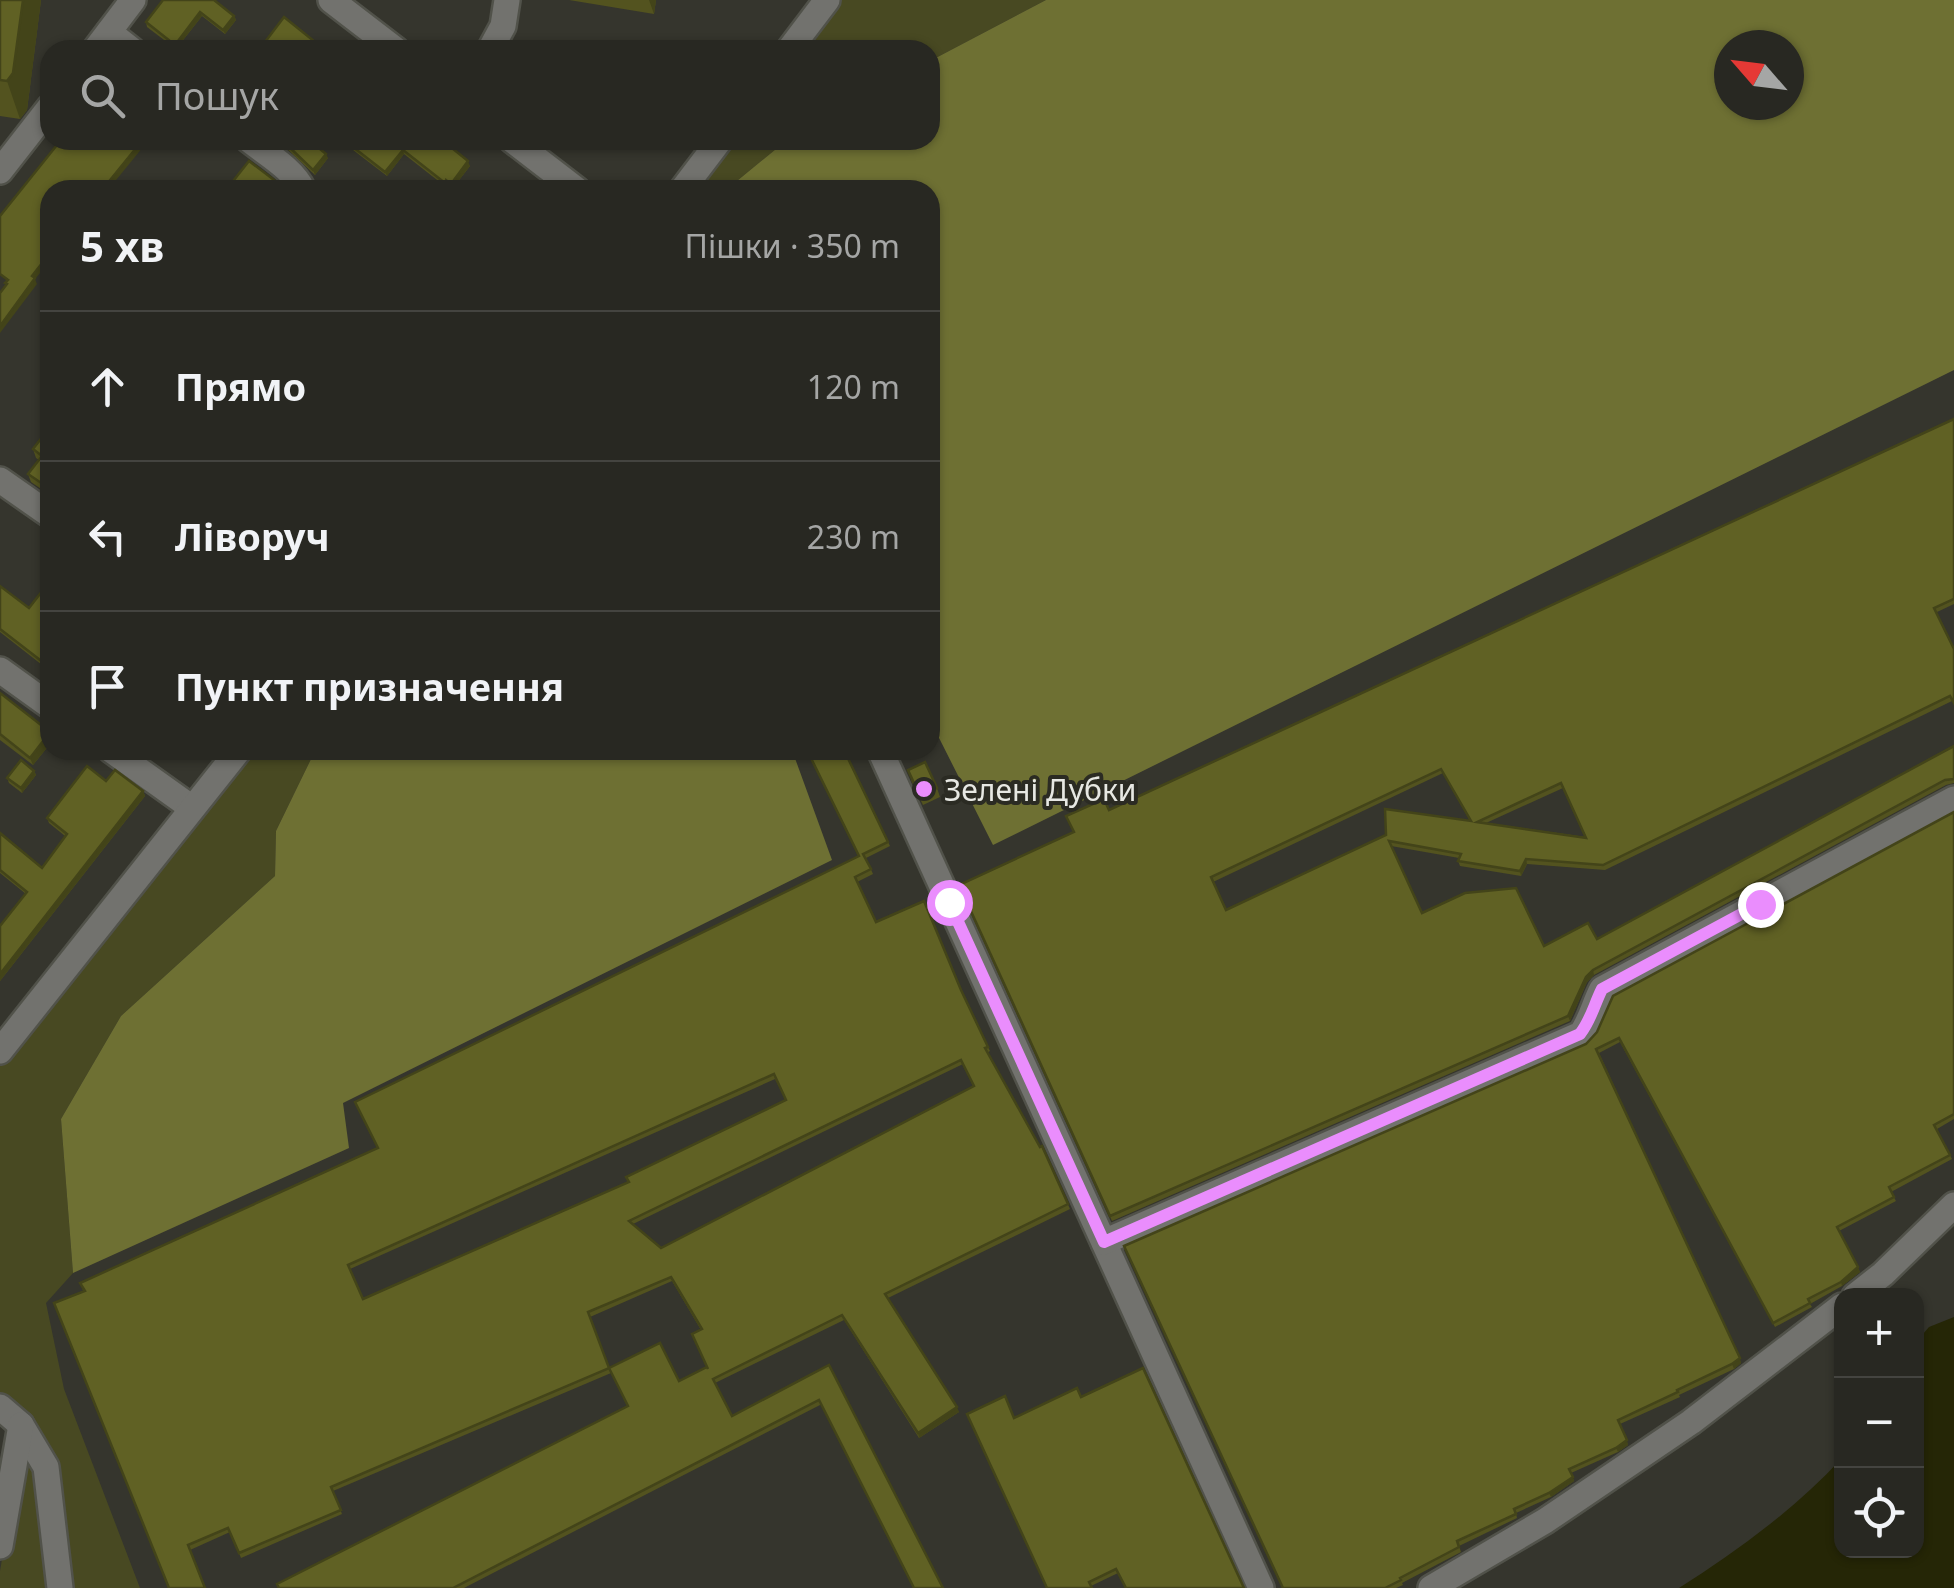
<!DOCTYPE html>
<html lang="uk">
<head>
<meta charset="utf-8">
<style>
	body { margin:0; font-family:"Noto Sans",sans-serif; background:#34342f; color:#f1f3f6 }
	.controls { position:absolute; right:30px; bottom:30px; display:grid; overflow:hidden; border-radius:20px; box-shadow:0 2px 8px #0004 }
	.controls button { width:90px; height:90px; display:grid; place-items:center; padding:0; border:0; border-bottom:2px solid #444440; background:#282822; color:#f1f3f6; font:50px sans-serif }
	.compass { position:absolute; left:1714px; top:30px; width:90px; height:90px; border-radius:50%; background:#282822; box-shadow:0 2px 8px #0004; rotate:298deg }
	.stop { position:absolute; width:30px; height:30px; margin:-22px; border:8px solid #ea8dfd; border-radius:50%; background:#fff }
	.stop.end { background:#ea8dfd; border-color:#fff; box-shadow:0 2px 10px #0008 }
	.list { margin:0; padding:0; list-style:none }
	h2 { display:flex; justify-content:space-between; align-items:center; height:130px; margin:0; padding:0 40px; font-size:42px }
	h2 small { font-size:32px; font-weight:400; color:#a5a6a5 }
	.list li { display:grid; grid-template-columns:65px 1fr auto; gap:30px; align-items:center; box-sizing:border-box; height:150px; padding:0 40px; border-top:2px solid #444440 }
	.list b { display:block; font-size:38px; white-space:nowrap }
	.list em { font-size:32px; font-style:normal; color:#a5a6a5 }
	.icon { flex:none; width:55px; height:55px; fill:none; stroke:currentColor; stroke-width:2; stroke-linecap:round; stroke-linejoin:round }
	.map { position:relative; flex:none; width:1954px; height:1588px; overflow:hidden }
	.search { position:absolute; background:#282822; box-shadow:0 2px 8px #0004; left:40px; top:40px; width:900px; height:110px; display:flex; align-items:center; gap:25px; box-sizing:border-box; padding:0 35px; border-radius:30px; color:#a5a6a5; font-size:38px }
	.panel { position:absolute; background:#282822; box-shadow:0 2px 8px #0004; left:40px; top:180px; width:900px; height:580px; border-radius:30px }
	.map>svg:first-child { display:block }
</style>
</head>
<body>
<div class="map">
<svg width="1954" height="1588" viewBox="0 0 1954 1588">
	<rect width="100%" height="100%" fill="#35352d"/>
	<!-- green -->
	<g fill="#484922">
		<path d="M827,0H1046L930,61V50H789Z"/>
		<path d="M720,140H787L726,190H682Z"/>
		<path d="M239,750H320L312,757L276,831L275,876L121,1016L61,1119L73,1273L46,1303L64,1389L140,1588H60L41,1473L51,1588H0V1571L20,1453L0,1407V1051Z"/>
	</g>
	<!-- forest -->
	<g fill="#6e7033" fill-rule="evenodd">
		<path d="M1046,0H1954V370L993,845L930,720V190H726L787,140H930V61ZM1729,45H1789V105H1729Z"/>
		<path d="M320,750H792L832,860L343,1103L349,1148L73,1273L61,1119L121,1016L275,876L276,831L312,757Z"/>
	</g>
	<!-- water -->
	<path fill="#252606" d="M1954,1317V1588H1679C1737,1551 1795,1509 1841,1459L1842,1550H1916L1917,1341L1929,1327Z"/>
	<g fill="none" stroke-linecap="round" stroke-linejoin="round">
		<defs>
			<g id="minor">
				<path d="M331,0L396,50"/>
				<path d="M109,32L132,50"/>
				<path d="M95,50L133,0"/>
				<path d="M490,50L503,26L507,0"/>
				<path d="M789,50L827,0"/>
				<path d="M249,140C268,155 293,169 303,190"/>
				<path d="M512,140L577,190"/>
				<path d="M0,171L50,107"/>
				<path d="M682,190L720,140"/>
				<path d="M0,480L50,515"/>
				<path d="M0,670L50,706"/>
				<path d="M111,750L192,808"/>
				<path d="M880,750L1261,1588"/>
				<path d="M0,1051L239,750"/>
				<path d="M1104,1242L1581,1034C1591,1020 1594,1004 1602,989L1954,799"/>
				<path d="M1855,1296L1883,1274L1954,1205"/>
				<path d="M0,1407L21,1425L46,1467L60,1588"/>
				<path d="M0,1546L21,1425"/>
				<path d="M1431,1588L1545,1521L1691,1422L1842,1306"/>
			</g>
		</defs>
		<!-- minor casing -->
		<use href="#minor" stroke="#51524a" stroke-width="30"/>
		<!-- minor -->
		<use href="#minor" stroke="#72726e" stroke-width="25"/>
	</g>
	<!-- wall -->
	<g fill="#53531f" fill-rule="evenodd">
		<path d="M0,0H41L27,110L20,119L0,116Z"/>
		<path d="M163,0L234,16L236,20L225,34L202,16L176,49L147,27L146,22Z"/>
		<path d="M569,0H656L654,14Z"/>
		<path d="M340,140H442L470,166L453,188L448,185L446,187L404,154L387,176Z"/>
		<path d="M285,143L328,158L315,175L286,148Z"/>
		<path d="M1954,419V604L1937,612L1952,701L1605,870L1527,864L1521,876L1460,866L1458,861L1459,858L1391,846L1422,913L1544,946L1597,939L1954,746V783L1946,785L1594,975L1587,982L1570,1021L1112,1221L959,885L1073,832L1109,810ZM1443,773L1470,821L1386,835L1226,910L1213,882ZM1563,788L1586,837L1486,823Z"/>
		<path d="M50,427V495L31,482L28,474L39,460L36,458L33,449Z"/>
		<path d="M50,581V668L47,666L46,668L0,632V586L29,608Z"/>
		<path d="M0,693L50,732V744L33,765L0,740Z"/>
		<path d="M844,750L890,846L866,858L873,874L857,882L876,922L961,990L988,1047L990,1051L987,1053L1040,1147L1042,1146L1070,1209L888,1298L959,1412L919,1438L844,1320L715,1383L732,1416L829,1365L820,1405L464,1588H278L628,1406L611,1373L333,1491L342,1514L241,1558L230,1532L190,1550L80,1283L377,1148L858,856ZM963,1064L973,1086L661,1248L633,1224ZM775,1079L786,1100L628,1182L363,1299L350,1269ZM672,1281L701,1330L707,1367L679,1381L609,1368L590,1317Z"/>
		<path d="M34,771L36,775L22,793L9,783L7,778Z"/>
		<path d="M911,780L937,788L940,797L923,805Z"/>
		<path d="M106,781L143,791L145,796L0,981V926L26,894L0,873V833L42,868L65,836L49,823L47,818Z"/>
		<path d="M1954,812V1119L1937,1129L1952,1159L1891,1192L1896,1201L1839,1231L1860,1272L1842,1286L1810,1304L1812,1307L1775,1327L1620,1042L1599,1053L1741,1363L1734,1369L1679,1395L1680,1397L1620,1424L1628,1445L1618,1452L1571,1473L1574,1481L1551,1497L1516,1513L1517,1518L1459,1546L1461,1552L1402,1583L1403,1585L1396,1588H1282L1586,1044Z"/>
		<path d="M1077,1388L1118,1573L1091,1586L1014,1418Z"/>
	</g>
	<!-- shaded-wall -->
	<g fill="#434419">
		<path d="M23,0H41L27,110L20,119L7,81Z"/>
		<path d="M649,0H656L654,14Z"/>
		<path d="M200,12L202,16L176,49L175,45Z"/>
		<path d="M234,16L236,20L225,34L223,30Z"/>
		<path d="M141,142L143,147L108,190H102Z"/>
		<path d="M403,150L404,154L387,176L385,172Z"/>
		<path d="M326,154L328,158L315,175L313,170Z"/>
		<path d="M468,161L470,166L453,188L451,184Z"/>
		<path d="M50,253V261L35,279L37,284L0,333V326L32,276Z"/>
		<path d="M50,732V744L33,765L30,758Z"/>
		<path d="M34,771L36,775L22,793L21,788Z"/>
		<path d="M143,791L145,796L0,981V974Z"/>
		<path d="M1526,859L1527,864L1521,876L1520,871Z"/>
		<path d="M1593,970L1594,975L1587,982L1570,1021L1568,1016L1586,977Z"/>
		<path d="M1858,1267L1860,1272L1842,1286L1841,1282Z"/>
		<path d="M1740,1358L1741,1363L1734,1369L1732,1364Z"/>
		<path d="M957,1407L959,1412L919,1438L918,1433Z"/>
		<path d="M1627,1440L1628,1445L1618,1452L1616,1448Z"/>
		<path d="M1573,1477L1574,1481L1551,1497L1549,1493Z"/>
	</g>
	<!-- building -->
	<g fill="#606124" stroke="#434419" stroke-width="2.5" fill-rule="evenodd">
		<path d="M0,0H23L13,73L7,81L0,80Z"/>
		<path d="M163,0H214L234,16L223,30L200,12L175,45L146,22Z"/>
		<path d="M284,17L325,50H263L265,48L262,46Z"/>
		<path d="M61,140H138L141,142L102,190H50V253L32,276L35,278L0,326V293L7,284L5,283L8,280L0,274V216Z"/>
		<path d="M287,140H309L326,154L313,170L285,143Z"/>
		<path d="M344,140H442L468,161L451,184L446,180L445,183L403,150L385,172Z"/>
		<path d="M249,161L278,183L273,190H226Z"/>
		<path d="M1954,419V599L1934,608L1954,649V703L1950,696L1603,865L1526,859L1520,871L1458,861L1461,854L1389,841L1422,913L1465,893L1516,888L1544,946L1588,923L1597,939L1954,746V779L1945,780L1593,970L1586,977L1568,1016L1110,1216L959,885L1074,832L1066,816L1104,799L1109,810ZM1441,769L1471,821L1385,809L1386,835L1226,910L1211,877ZM1561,783L1586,838L1477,822Z"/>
		<path d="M50,427V489L28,474L42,456L33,449Z"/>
		<path d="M50,581V665L45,661L44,663L0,629V586L29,608Z"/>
		<path d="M0,693L50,732L30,758L0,734Z"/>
		<path d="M807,750H844L888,842L863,854L871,869L855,877L876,922L924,901L961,990L988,1047L985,1048L1040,1147L1042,1146L1068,1204L885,1294L957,1407L918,1433L842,1315L713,1379L732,1416L829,1365L943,1588H914L819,1400L453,1588H279L277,1584L628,1406L609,1368L331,1487L341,1510L239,1553L228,1528L188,1545L205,1588H169L54,1303L85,1291L80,1283L378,1148L355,1102L859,856ZM961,1060L974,1086L661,1248L629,1221ZM774,1074L786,1100L626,1177L629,1182L363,1299L348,1265ZM671,1277L702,1329L692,1334L708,1369L707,1367L679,1381L660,1343L609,1368L588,1312Z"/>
		<path d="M21,760L34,771L21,788L7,778Z"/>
		<path d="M925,762L937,788L920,796L908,770Z"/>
		<path d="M87,766L106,781L115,770L143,791L0,974V926L27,892L0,870V833L42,868L67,834L47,818Z"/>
		<path d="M1954,812V1114L1934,1125L1950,1155L1889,1187L1894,1197L1837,1227L1858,1267L1841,1282L1808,1299L1810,1303L1773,1323L1619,1038L1596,1049L1740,1358L1732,1364L1677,1390L1678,1392L1618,1420L1627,1440L1616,1448L1569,1469L1573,1477L1549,1493L1514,1509L1516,1514L1457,1541L1459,1547L1400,1578L1401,1580L1385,1588H1283L1124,1246L1586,1044L1597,1032L1613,996Z"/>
		<path d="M1143,1368L1244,1588H1126L1116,1569L1089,1582L1092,1588H1047L967,1414L1005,1396L1014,1418L1077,1388L1081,1397Z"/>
	</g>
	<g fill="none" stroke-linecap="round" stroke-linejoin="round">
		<!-- route -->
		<path stroke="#ea8dfd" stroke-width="12" d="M949,902L1104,1242L1580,1034C1591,1020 1594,1005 1602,989L1760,904"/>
	</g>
	<!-- markers -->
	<circle fill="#ea8dfd" stroke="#2b2b23" stroke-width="4" cx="924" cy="789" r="10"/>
	<g text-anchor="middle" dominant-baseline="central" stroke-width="8" stroke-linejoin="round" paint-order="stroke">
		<!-- poi labels -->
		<g font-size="30" fill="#e7e8e3" stroke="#2b2b23" text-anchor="start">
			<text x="944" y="789">Зелені Дубки</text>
		</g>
	</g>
</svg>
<div class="controls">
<button>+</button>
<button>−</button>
<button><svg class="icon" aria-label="locate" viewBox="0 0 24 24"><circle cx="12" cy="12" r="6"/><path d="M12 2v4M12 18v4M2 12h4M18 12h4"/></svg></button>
</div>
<svg class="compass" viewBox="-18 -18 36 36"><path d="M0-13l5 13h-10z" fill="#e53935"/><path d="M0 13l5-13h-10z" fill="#a5a6a5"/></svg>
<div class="stop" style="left:949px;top:902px"></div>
<div class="stop end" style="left:1760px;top:904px"></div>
<div class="search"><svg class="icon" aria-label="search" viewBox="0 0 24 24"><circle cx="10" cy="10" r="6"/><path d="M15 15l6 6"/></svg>Пошук</div>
<section class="panel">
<h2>5 хв<small>Пішки · 350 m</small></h2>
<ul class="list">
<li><svg class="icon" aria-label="ahead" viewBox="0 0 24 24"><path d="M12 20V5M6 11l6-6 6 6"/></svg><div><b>Прямо</b></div><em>120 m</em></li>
<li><svg class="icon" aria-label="left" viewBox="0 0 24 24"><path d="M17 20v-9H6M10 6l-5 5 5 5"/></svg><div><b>Ліворуч</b></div><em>230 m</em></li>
<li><svg class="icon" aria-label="arrive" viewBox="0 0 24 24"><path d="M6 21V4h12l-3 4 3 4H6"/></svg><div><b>Пункт призначення</b></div></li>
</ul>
</section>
</div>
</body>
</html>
